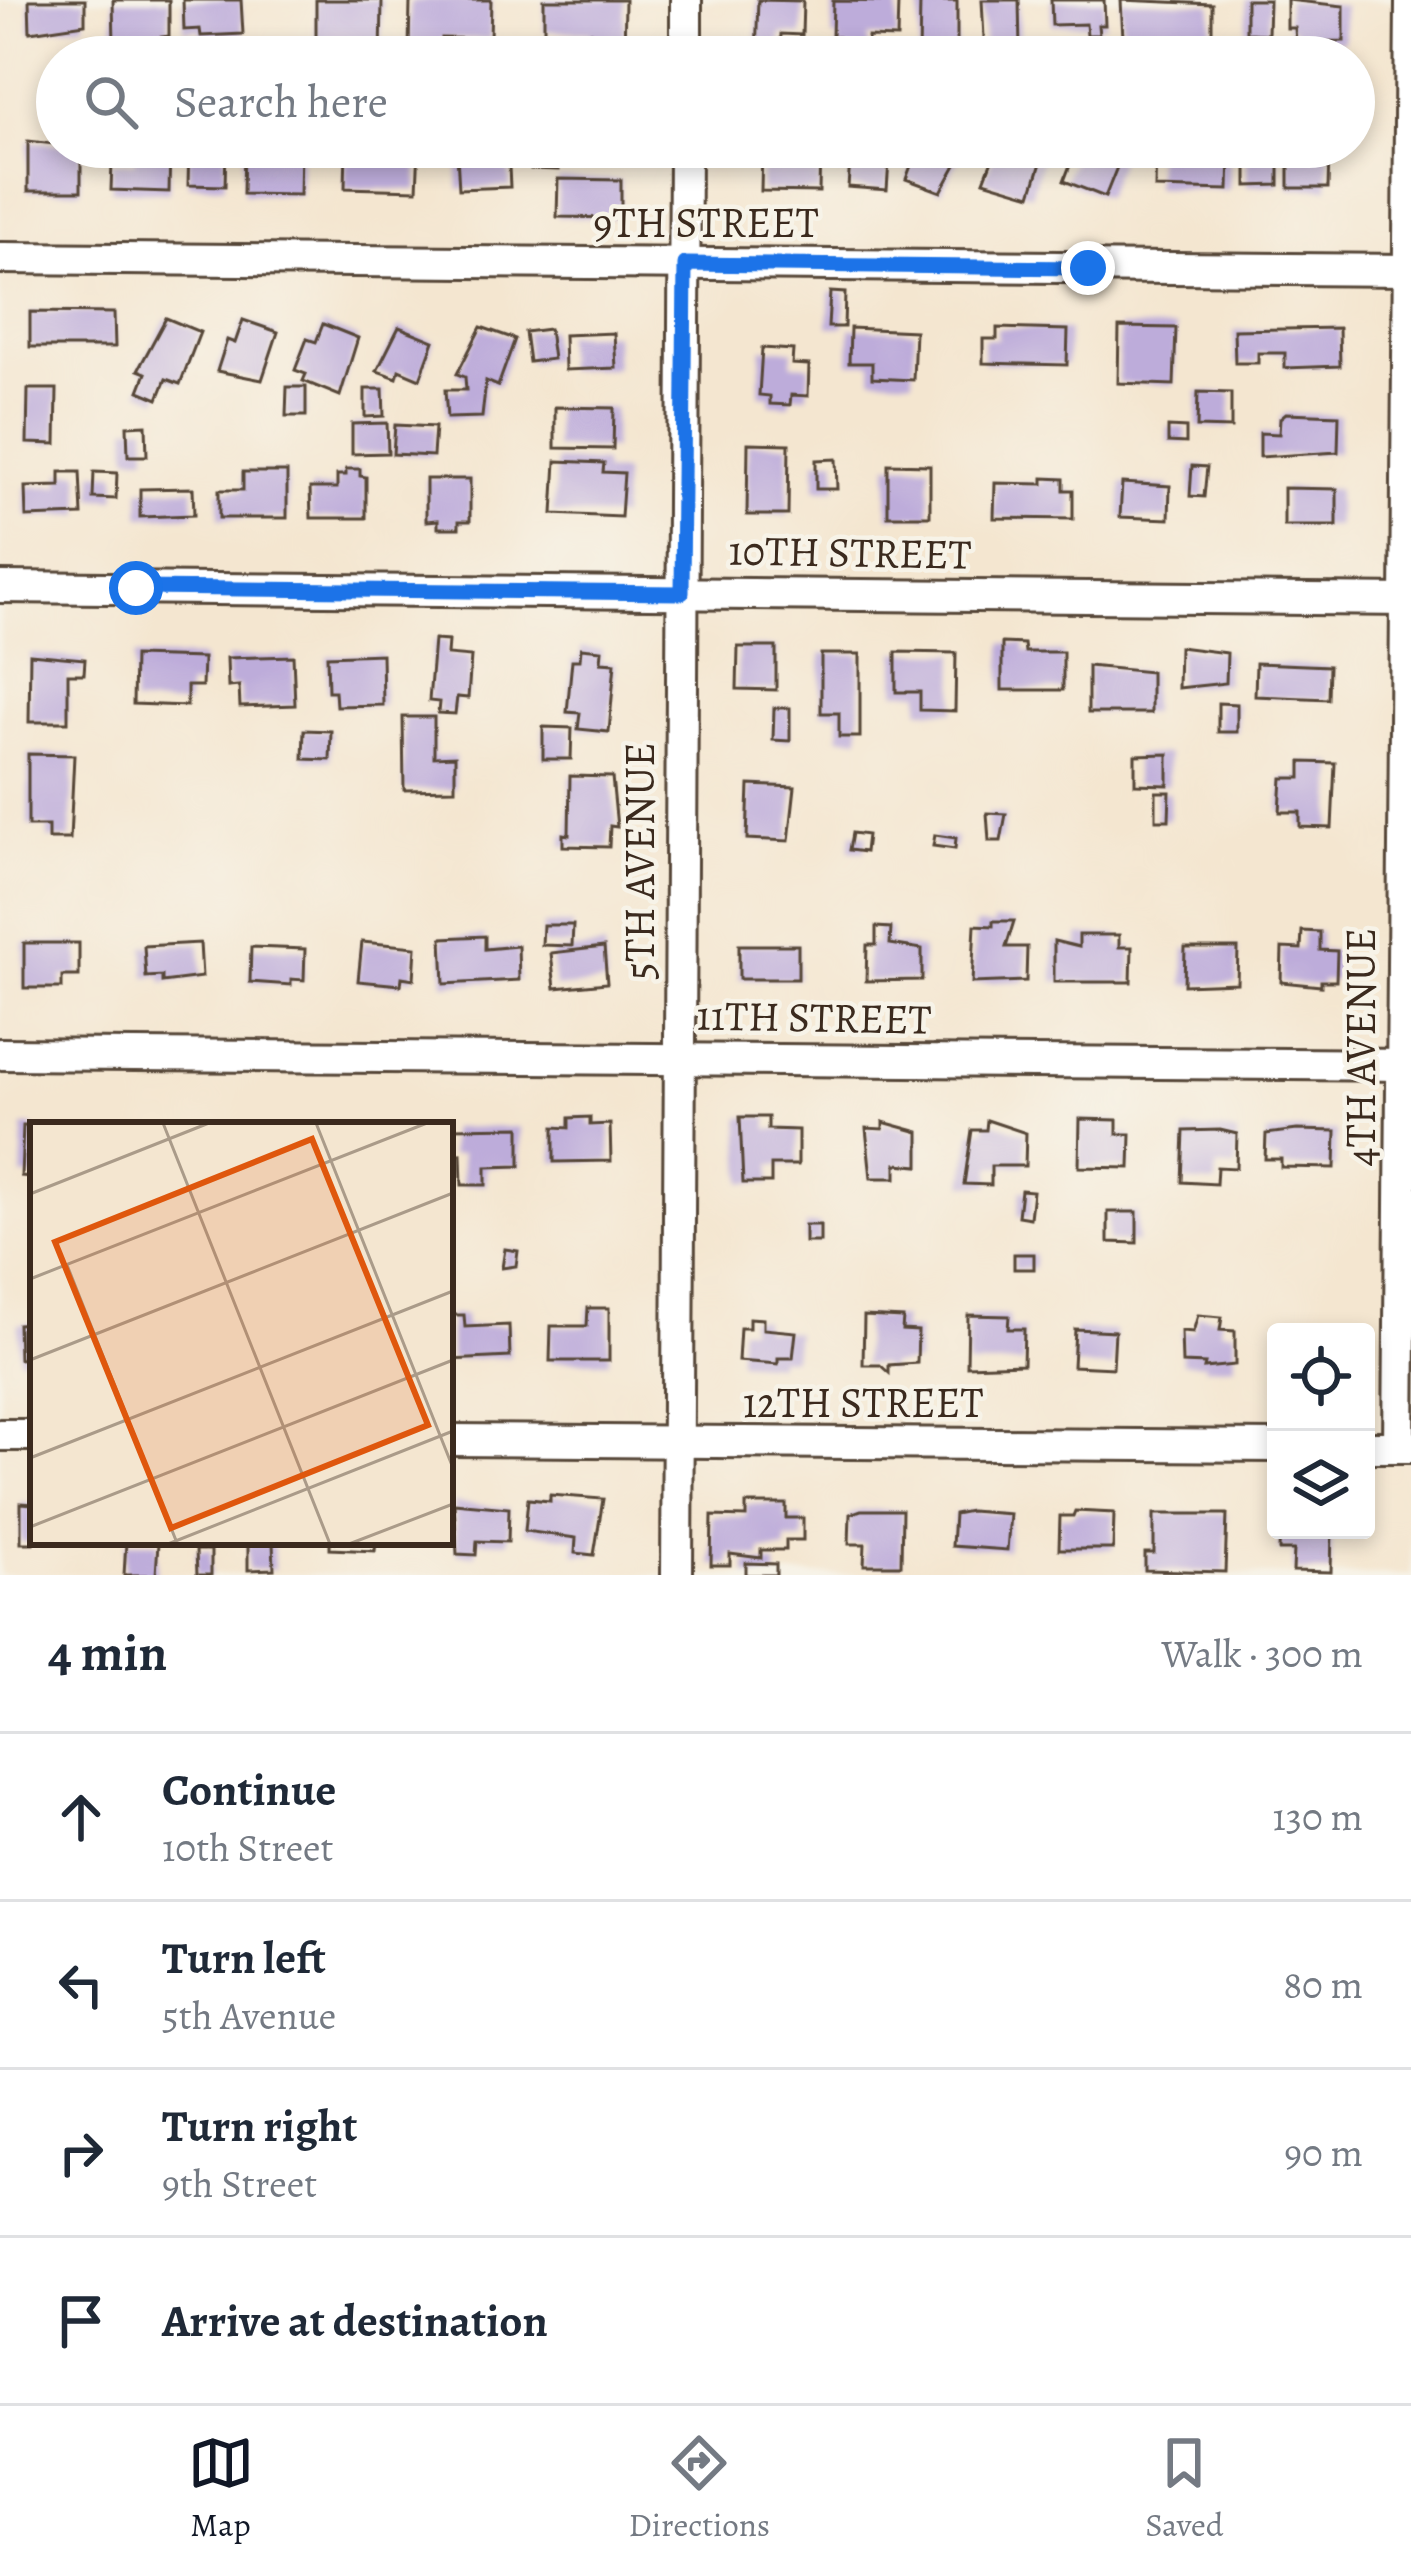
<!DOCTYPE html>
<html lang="en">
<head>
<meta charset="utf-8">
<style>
	body { margin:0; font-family:Alegreya,serif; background:#f6f6f7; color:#1f2937 }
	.controls { position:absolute; right:36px; bottom:36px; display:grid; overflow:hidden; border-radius:12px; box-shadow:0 6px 18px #0003 }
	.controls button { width:108px; height:108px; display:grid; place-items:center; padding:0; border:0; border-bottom:3px solid #e0e1e3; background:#fff; color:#1f2937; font:60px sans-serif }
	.stop { position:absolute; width:36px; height:36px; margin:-27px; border:9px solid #1a73e8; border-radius:50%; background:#fff }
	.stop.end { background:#1a73e8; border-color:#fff; box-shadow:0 3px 12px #0008 }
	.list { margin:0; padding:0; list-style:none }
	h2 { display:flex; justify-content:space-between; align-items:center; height:156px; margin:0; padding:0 48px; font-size:51px }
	h2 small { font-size:39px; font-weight:400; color:#747a83 }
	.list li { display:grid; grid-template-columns:78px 1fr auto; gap:36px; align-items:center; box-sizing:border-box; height:168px; padding:0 48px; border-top:3px solid #e0e1e3 }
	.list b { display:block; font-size:45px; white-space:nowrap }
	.list p { margin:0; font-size:39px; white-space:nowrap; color:#747a83 }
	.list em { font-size:39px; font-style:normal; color:#747a83 }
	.icon { flex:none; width:66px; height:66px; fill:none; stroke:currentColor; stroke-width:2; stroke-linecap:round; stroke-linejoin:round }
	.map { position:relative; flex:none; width:1411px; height:1575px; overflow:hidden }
	.search { position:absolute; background:#fff; box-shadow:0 6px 18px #0003; left:36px; right:36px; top:36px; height:132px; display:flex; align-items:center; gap:30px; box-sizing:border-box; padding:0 42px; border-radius:66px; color:#747a83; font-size:45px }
	.sheet { height:828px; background:#fff }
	nav { display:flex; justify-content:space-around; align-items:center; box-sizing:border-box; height:168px; border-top:3px solid #e0e1e3; background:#fff; font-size:33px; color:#747a83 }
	nav a { display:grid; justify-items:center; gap:6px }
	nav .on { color:#111827 }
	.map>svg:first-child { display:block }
</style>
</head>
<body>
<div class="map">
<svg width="1411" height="1575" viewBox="0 0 1411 1575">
	<rect width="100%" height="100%" fill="#f7f3e8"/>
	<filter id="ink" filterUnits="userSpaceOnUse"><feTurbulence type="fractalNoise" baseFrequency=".00833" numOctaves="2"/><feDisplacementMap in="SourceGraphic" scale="24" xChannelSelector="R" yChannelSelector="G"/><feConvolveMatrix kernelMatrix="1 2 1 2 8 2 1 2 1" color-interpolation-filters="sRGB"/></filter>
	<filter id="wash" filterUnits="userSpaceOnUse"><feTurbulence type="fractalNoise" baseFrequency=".004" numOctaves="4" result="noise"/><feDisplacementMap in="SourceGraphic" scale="48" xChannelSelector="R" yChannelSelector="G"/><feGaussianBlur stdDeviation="2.7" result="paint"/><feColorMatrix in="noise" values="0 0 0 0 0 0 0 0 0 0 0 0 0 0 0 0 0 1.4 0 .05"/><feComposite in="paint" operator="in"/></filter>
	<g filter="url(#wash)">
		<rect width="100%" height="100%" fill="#f4e6d0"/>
		<g id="blocks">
			<!-- building -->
			<g fill="#bdacda">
				<path d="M29,0H85V24L30,32Z"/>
				<path d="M113,0H169V36L114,44Z"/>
				<path d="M183,0H241L243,34L201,36L200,29L184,30Z"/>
				<path d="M316,0H382L381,57H342V45L316,44Z"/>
				<path d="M429,0H491L490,39L442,38V49H409L410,2Z"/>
				<path d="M544,0H625L624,57H590V32L544,31Z"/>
				<path d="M758,0L803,1L802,35L781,34L780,50L792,51V57H756Z"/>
				<path d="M982,0H1019L1020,51L985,57Z"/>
				<path d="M1051,0H1104L1105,25H1098L1099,35H1087L1086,24L1052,25Z"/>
				<path d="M1121,0L1212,4V49L1157,50V57H1124Z"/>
				<path d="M1246,0H1269L1268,34L1246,33Z"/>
				<path d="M1287,0L1344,6V41L1296,42L1295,28H1287Z"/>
				<path d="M833,1L898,2L897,38L868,37V50L838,49V37H832Z"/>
				<path d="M920,1H957V57H919Z"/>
				<path d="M28,141L81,147V191H28Z"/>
				<path d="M136,147H170L169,192L111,190L112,162L135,163Z"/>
				<path d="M189,147H226L225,186L188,185Z"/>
				<path d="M244,147L301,148L300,195L243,194Z"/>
				<path d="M346,147H419L417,190L345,188Z"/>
				<path d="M487,147H508L510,187L459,189L457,155L487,154Z"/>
				<path d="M587,147H626V157L587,158Z"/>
				<path d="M762,147H820L819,192L761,191Z"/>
				<path d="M851,147H890L887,190L848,187Z"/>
				<path d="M918,147H966L941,192L906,179Z"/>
				<path d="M997,147H1046L1031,195L984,181Z"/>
				<path d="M1077,147H1125L1105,197L1064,181Z"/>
				<path d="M1156,147L1230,149L1229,190L1155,188Z"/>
				<path d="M532,150L558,151V170L531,169Z"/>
				<path d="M1289,152L1329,153L1328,188H1289Z"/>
				<path d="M1247,156H1279V185L1247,186Z"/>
				<path d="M558,179L621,180V218L557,217Z"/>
				<path d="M830,292L845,293L844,327H828Z"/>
				<path d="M30,312L114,313L115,347H30Z"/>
				<path d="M166,318L200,332L180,384L166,379L158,399L139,391L146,373L138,370Z"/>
				<path d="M243,320L278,332L262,380L217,371L227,340L235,343Z"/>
				<path d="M323,324L358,338L340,396L303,381L306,374L295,370L307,339L316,342Z"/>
				<path d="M399,327L434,341L420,379L399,370L397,378L377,371Z"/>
				<path d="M481,327L515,339L498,386L486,381L482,417L447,418L445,390H466L465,377L457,374Z"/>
				<path d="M1119,327L1176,328L1174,385L1118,383Z"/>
				<path d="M850,328L915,331L913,380L872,378V363H849Z"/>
				<path d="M997,328L1068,330L1067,365L983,363V339H997Z"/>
				<path d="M1339,328L1340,366L1285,368V353H1258V363H1235L1234,330Z"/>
				<path d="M549,329L553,359L529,362L525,332Z"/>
				<path d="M614,333L616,368L565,370L564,335Z"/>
				<path d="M762,348L793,350L792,364L809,365L808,396L791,395L790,405L770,404V396L759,395Z"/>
				<path d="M287,387H306V416H286Z"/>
				<path d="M28,389H57L56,444L27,443Z"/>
				<path d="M365,389H383L384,416L365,417Z"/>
				<path d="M1198,392L1231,393V428L1197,427Z"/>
				<path d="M555,407L614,408L613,449L555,448Z"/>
				<path d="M1286,413L1339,415L1338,452L1260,457V433L1279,434L1280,418Z"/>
				<path d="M387,423L388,453L352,454V424Z"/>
				<path d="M146,425L147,456H128L127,426Z"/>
				<path d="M395,425L435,427L433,456L393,454Z"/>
				<path d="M1168,427L1186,428V443L1168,442Z"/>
				<path d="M748,443L789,444L788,515H747Z"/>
				<path d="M836,459L837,489H816V460Z"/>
				<path d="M556,461L604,463L603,472L624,473L621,517L553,514Z"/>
				<path d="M888,464L930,465V516H888Z"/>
				<path d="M1192,466L1207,467L1204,497L1190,496Z"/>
				<path d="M346,469H360V476L366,477V518H311L310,488H337V475H346Z"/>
				<path d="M60,472H80L82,515L26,517L25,487L60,486Z"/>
				<path d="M94,472L117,473L116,499L93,498Z"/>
				<path d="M243,472H287V518H219V490H243Z"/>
				<path d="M1043,478L1064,479V490H1073V519L994,518L995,483L1043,484Z"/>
				<path d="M426,479H470V521H459V528H438V520L426,521Z"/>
				<path d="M1122,483L1170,486L1169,519L1120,517Z"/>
				<path d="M193,488L194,515L140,517V489Z"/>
				<path d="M1284,488L1337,489V526H1284Z"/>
				<path d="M434,640L448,641L447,655L471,657L468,698L457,697L455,714L438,713L439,702L429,701Z"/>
				<path d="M1002,643L1024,644L1025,652H1063V690H1002Z"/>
				<path d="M738,647H776V690L737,689Z"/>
				<path d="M1179,647L1227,653L1226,683L1178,688Z"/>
				<path d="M581,648L602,650L601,662L615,663L609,732L578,729L580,713L567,712L572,660H580Z"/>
				<path d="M896,652L956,653L955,711L920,710V692H896Z"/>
				<path d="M30,654L85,659L84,674H68V722H29Z"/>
				<path d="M382,654L383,705L336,706L335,691H328L327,656Z"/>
				<path d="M821,654H860V737H839V713H821Z"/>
				<path d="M134,656L203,658L202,686H187V706L133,704Z"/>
				<path d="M293,656L295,705L240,707L239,686L228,687L227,658Z"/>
				<path d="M1256,663L1329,666L1328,699L1255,696Z"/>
				<path d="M1088,666L1151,672V713H1088Z"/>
				<path d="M1218,703L1237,704V732H1218Z"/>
				<path d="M774,708H790V741L773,740Z"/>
				<path d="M403,717H434V757L455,756V789L404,790Z"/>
				<path d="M543,727L572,728L571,759H543Z"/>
				<path d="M304,730L331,731L330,760L303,759Z"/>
				<path d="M28,754L74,755L70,839H48V826H28Z"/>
				<path d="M1168,754V785L1135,784V755Z"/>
				<path d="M1301,762L1335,763L1332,828L1300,827V812H1280L1282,778H1301Z"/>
				<path d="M570,776L612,777L617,827L610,826L609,847L563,846V834L569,835Z"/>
				<path d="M749,785L795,787L789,841L747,839Z"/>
				<path d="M1156,792H1170L1169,820H1156Z"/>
				<path d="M987,813L1006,814L1001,841H989Z"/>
				<path d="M852,833L867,835L865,852L849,850Z"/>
				<path d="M935,835L956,838L955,849L933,846Z"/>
				<path d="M993,921H1014L1006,947H1027L1026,981L972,983L975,925L993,926Z"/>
				<path d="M543,925H573L572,946L542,945Z"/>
				<path d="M876,927L891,928L890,944L922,949V980L866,981L867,945H876Z"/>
				<path d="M1302,931L1320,932V950L1337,951L1336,981H1321V986L1281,982L1282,948L1301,949Z"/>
				<path d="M1079,935H1119V947H1132L1131,982H1054V941L1079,947Z"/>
				<path d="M485,936V949L518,946L519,980L444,984L442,938Z"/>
				<path d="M362,942L416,947L414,979L402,977L401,985L358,981Z"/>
				<path d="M24,943H79V976H62V988H24Z"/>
				<path d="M200,943L202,977L162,982V976L146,977L144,946Z"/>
				<rect x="739" y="945" width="59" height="34"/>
				<path d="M251,947L305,949L304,980L291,979V985L250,982Z"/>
				<path d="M604,947L607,983L555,988L551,953Z"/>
				<path d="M1185,948H1238L1237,983L1184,985Z"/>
				<path d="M590,1117V1125L610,1124L611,1161L554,1162V1127L569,1128V1118Z"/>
				<path d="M740,1117H768V1129L798,1130V1165H771V1183H743Z"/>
				<path d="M1080,1119L1117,1120V1134H1131L1130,1168L1079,1167Z"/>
				<path d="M987,1120L1026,1133L1025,1166H991V1185L964,1184L972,1130H986Z"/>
				<path d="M883,1122L919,1132V1166L896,1164V1178H871L866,1128L883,1129Z"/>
				<path d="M23,1126H33V1177L21,1176Z"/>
				<path d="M520,1127V1166L486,1167V1185H462L461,1154L450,1155V1128Z"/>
				<path d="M1220,1130L1237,1134L1236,1168L1217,1167L1216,1184L1182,1182L1184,1131Z"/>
				<path d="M1297,1130L1336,1131L1335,1168L1281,1167V1159H1265L1266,1134Z"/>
				<path d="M1021,1190L1033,1191L1030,1218L1018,1216Z"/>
				<path d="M1108,1212H1137V1243L1108,1242Z"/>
				<rect x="805" y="1225" width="15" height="17"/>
				<path d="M505,1249L518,1251L516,1266L502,1268Z"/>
				<rect x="1014" y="1254" width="20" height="15"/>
				<path d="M588,1308H609V1361H550L551,1326H587Z"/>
				<path d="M450,1315H464L465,1327L509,1325L510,1357L450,1360Z"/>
				<path d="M968,1315L1009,1316L1008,1329H1024L1023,1364L967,1366Z"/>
				<path d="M1198,1315L1222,1317L1220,1330L1235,1331V1365L1204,1368L1205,1364L1182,1363L1181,1331L1193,1332Z"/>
				<path d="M864,1316L903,1318L902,1330L918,1331L917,1363L889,1365V1373L880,1365H863Z"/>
				<path d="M749,1318L763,1319V1329L796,1332L793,1358H778V1364L738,1361L740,1328H749Z"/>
				<path d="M33,1323V1358L19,1359L18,1324Z"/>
				<path d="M1075,1329L1115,1331L1113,1368L1073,1366Z"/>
				<path d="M550,1495L603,1499L594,1555L575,1553L576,1538L525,1531L528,1499L550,1501Z"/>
				<path d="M21,1503L33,1504V1543H21Z"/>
				<path d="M454,1503L509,1508L508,1542L477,1541L476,1555L457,1554Z"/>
				<path d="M746,1504H786V1518H803V1540H786V1550H761V1558L730,1554V1565H711L712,1516L746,1517Z"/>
				<path d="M861,1510H902L901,1565H864L865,1544H849L850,1514Z"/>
				<path d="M970,1511L1010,1514L1007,1550L952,1546L954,1514Z"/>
				<path d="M1075,1511L1114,1513L1113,1549H1059L1060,1516H1073Z"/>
				<path d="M1154,1514H1227L1225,1572L1145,1570V1553H1154Z"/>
				<path d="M1280,1530H1332L1331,1572L1293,1571L1294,1550H1279Z"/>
				<path d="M126,1542H158L156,1575H124Z"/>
				<path d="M248,1542H273L274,1569L248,1570Z"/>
				<path d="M330,1542H376L375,1551L330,1549Z"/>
				<path d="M196,1550H211V1575H197Z"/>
				<path d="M746,1563L776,1564V1575H746Z"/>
			</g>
		</g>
	</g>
	<g filter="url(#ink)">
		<use href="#blocks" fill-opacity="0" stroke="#574639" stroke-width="3"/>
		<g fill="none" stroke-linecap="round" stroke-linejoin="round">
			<defs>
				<g id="street">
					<path d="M686,57V0"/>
					<path d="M0,258L1411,270"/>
					<path d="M0,587L1411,600"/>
					<path d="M0,1054L1411,1065"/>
					<path d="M0,1435H33"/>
					<path d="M450,1440L1276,1446"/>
					<path d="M1366,1447H1411"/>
					<path d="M1399,1447L1411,0"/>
					<path d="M677,1575L685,147"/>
				</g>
			</defs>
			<!-- street casing -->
			<use href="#street" stroke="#574639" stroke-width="36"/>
			<!-- street -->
			<use href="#street" stroke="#fff" stroke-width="30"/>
		</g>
	</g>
	<g fill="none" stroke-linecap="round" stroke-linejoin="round" filter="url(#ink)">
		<!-- route -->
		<path stroke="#1a73e8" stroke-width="15" d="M136,588L682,593L685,264L1088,268"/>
	</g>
	<g text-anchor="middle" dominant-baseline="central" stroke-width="9" stroke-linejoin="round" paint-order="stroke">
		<!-- street labels -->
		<g font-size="42" fill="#3b2a1e" stroke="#f7f3e8">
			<text x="706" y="222">9TH STREET</text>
			<text transform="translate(850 552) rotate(1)">10TH STREET</text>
			<text transform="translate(639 861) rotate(-90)">5TH AVENUE</text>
			<text transform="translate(814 1017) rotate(1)">11TH STREET</text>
			<text transform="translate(1360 1047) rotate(-90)">4TH AVENUE</text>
			<text x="863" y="1402">12TH STREET</text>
		</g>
	</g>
	<!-- overview -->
	<g transform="translate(30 1122)">
		<rect width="423" height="423" fill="#f4e6d0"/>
		<path fill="none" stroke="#aa9b89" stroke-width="3" d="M133,1L300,422M286,1L423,346M0,72L179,1M37,143L147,421M0,157L397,1M0,238L423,71M0,336L423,169M0,405L423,238M138,422L423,309M319,422L423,382"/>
		<path fill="#df570d" fill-opacity="0.15" stroke="#df570d" stroke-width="6" d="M282,17L398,303L141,406L25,120Z"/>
		<rect width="423" height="423" fill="none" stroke="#3b2a1e" stroke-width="6"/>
	</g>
</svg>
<div class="controls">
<button><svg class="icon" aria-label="locate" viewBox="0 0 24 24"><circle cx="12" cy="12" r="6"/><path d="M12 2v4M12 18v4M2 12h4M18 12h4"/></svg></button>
<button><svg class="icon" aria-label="layers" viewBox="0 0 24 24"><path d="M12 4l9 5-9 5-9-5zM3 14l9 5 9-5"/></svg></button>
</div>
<div class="stop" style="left:136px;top:588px"></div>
<div class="stop end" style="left:1088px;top:268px"></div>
<div class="search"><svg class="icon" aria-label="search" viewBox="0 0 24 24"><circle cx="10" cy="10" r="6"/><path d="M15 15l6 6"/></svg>Search here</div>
</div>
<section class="sheet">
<h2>4 min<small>Walk · 300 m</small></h2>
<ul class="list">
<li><svg class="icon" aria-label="ahead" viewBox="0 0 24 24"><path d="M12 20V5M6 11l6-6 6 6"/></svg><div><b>Continue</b><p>10th Street</p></div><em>130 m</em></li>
<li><svg class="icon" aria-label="left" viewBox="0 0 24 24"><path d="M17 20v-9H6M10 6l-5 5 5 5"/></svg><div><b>Turn left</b><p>5th Avenue</p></div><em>80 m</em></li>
<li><svg class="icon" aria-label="right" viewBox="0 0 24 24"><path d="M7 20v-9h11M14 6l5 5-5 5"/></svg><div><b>Turn right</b><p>9th Street</p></div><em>90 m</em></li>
<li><svg class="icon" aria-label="arrive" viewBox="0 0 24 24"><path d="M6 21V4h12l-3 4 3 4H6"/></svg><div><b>Arrive at destination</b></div></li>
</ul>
</section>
<nav>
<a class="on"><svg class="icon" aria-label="map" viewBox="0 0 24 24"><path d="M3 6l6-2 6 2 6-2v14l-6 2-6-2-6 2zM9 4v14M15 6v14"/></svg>Map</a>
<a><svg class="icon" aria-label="directions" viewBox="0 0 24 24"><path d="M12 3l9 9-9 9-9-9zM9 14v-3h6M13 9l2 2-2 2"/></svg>Directions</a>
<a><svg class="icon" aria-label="saved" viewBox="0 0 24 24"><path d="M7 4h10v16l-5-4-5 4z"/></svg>Saved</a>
</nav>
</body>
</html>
